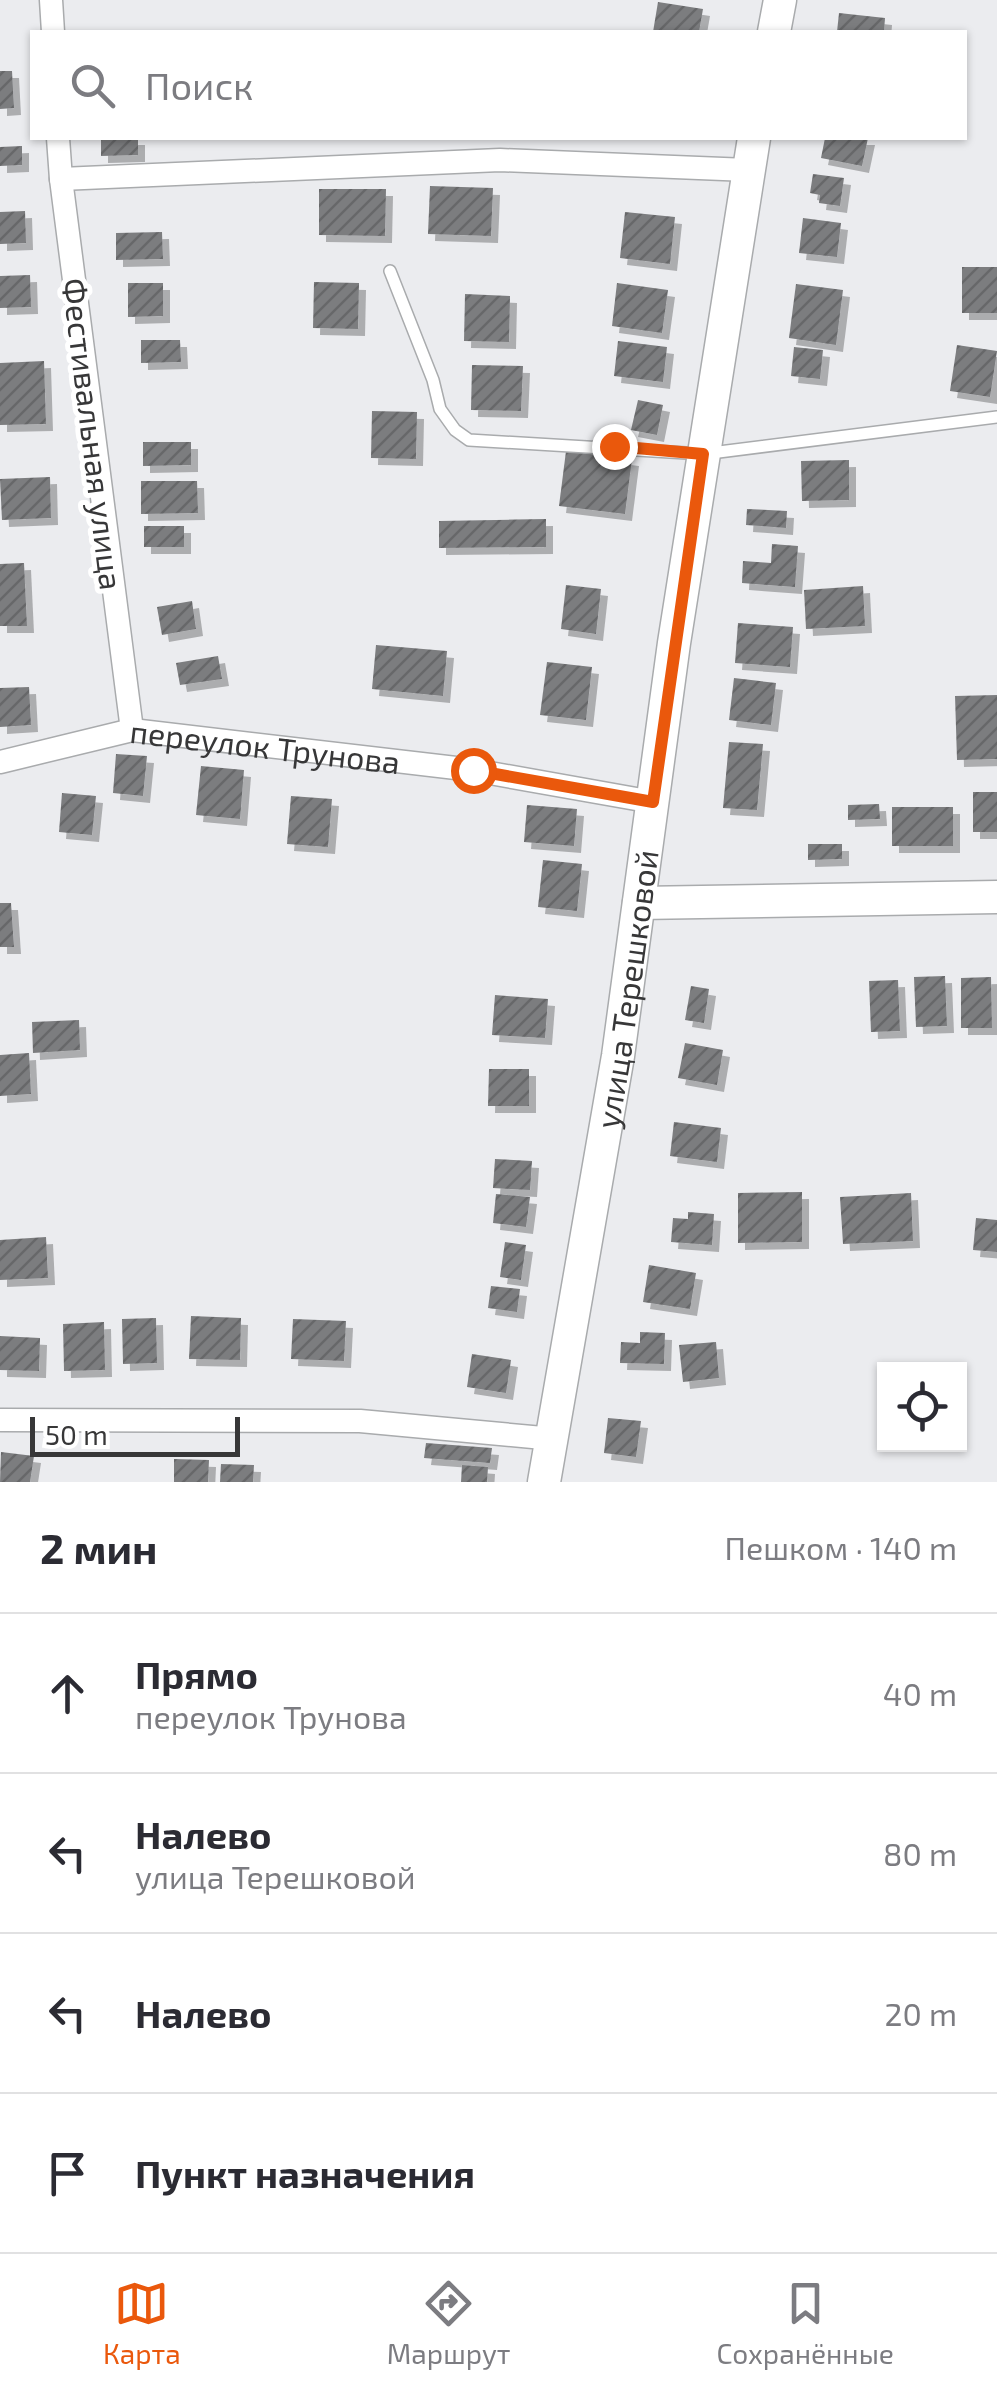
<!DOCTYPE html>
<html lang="ru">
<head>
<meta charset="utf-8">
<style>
	body { margin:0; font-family:"Exo 2",sans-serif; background:#f7f7f7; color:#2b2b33 }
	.controls { position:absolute; right:30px; bottom:30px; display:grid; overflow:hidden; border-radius:0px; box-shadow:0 2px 8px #0004 }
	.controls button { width:90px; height:90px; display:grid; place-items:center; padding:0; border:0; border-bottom:2px solid #e1e1e2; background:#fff; color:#2b2b33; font:50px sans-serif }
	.scale { position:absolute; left:30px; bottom:25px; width:210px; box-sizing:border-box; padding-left:10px; border:5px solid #373738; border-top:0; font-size:28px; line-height:35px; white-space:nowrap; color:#373738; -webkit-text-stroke:8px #fff; paint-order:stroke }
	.stop { position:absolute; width:30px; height:30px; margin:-22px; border:8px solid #ea580c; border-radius:50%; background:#fff }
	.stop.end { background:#ea580c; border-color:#fff; box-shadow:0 2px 10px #0008 }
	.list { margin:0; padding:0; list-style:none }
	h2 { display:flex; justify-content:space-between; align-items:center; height:130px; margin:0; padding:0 40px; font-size:42px }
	h2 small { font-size:32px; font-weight:400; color:#7c7c81 }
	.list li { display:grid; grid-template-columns:65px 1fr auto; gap:30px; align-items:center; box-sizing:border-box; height:160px; padding:0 40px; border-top:2px solid #e1e1e2 }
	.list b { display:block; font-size:38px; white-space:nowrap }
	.list p { margin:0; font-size:32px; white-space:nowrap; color:#7c7c81 }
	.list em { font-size:32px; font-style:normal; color:#7c7c81 }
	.icon { flex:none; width:55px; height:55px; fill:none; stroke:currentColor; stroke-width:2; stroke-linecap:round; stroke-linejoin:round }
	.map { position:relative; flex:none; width:997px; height:1482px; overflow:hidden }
	.search { position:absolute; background:#fff; box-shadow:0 2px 8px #0004; left:30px; right:30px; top:30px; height:110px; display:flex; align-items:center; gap:25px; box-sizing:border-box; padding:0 35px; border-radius:0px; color:#7c7c81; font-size:38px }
	.sheet { height:770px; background:#fff }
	nav { display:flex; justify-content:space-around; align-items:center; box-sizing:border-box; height:140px; border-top:2px solid #e1e1e2; background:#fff; font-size:28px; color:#7c7c81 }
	nav a { display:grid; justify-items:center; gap:5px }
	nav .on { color:#ea580c }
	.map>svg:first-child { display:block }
</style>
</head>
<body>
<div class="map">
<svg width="997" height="1482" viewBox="0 0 997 1482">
	<defs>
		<pattern id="building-hatch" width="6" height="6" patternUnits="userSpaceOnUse" patternTransform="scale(2.5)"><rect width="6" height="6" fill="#7c7d7f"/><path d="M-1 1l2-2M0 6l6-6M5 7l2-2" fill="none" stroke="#666769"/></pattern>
		<filter id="shadow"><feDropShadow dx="7" dy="7" stdDeviation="0" flood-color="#0004"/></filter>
	</defs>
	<rect width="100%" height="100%" fill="#ebecef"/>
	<!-- building -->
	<g fill="url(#building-hatch)" filter="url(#shadow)">
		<path d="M658,2L703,9L699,32H653Z"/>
		<path d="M839,13L885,18L884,32H837Z"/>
		<path d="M0,71H12L14,108L0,109Z"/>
		<path d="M101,138H138V155L101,156Z"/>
		<path d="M825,138H868L862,166L821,158Z"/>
		<path d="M22,146V165L0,166V147Z"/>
		<path d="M813,174L844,178L840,206L819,203L820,195L810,193Z"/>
		<path d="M430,186L493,188L491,236L428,234Z"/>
		<path d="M319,189H386L385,236L319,235Z"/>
		<path d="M25,211L26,243L0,244V212Z"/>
		<path d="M625,212L675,217L670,264L620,258Z"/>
		<path d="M803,218L841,223L837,257L799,253Z"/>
		<path d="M162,232L163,259L116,260V233Z"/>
		<rect x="962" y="267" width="35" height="46"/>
		<path d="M30,275L31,307L0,308V276Z"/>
		<path d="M314,282L359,283L358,329L313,328Z"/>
		<path d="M128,283H163V316L128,317Z"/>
		<path d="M617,283L668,290L662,333L612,326Z"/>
		<path d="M796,284L843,290L836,345L789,338Z"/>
		<path d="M465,294L510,296L509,342L464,341Z"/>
		<path d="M141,340H180L181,362L141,363Z"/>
		<path d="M618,341L667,347L663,382L614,376Z"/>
		<path d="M957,345L997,351L990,397L950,391Z"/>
		<path d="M794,347L823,350L820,379L791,376Z"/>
		<path d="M44,361L46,424L0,425V363Z"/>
		<path d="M472,365L523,366L521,411L471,410Z"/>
		<path d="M638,400L663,405L657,435L631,430Z"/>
		<path d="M372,411L417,412L416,459L371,458Z"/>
		<path d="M143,442H191V465L143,466Z"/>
		<path d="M566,451L632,459L625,514L559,506Z"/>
		<path d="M849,460V500L802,501L801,461Z"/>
		<path d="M50,477L51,518L2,520L0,479Z"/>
		<path d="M141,481H197L198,513L141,514Z"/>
		<path d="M747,509L787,511L786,528L746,525Z"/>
		<path d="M546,519V547L439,548V521Z"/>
		<rect x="144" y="526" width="40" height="21"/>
		<path d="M772,544L798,546L795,587L742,583L743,561L771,563Z"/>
		<path d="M24,563L27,626H0V564Z"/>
		<path d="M566,585L601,589L596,634L561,629Z"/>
		<path d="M863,586L865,626L806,629L804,590Z"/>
		<path d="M192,601L196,629L162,635L157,607Z"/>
		<path d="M738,623L793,627L790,667L735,663Z"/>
		<path d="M376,645L447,651L443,696L372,689Z"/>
		<path d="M218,656L222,679L180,685L176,663Z"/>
		<path d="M547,662L592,667L586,720L540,715Z"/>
		<path d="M734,678L776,683L771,725L729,720Z"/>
		<path d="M29,687L31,725L0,727V688Z"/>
		<path d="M997,695V759L957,760L955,696Z"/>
		<path d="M729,742L763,744L757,810L723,808Z"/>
		<path d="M116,754L147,756L143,796L113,793Z"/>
		<path d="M201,766L244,770L240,819L196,815Z"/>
		<rect x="973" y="792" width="24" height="40"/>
		<path d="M62,793L96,796L92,835L59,832Z"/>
		<path d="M291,796L332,799L328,847L287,844Z"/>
		<path d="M879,804L880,819L848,820V805Z"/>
		<path d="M527,805L577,809L574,846L524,842Z"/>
		<rect x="892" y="807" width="61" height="39"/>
		<path d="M808,844H842V859L808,860Z"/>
		<path d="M543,860L582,864L577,911L538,907Z"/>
		<path d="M0,903H11L14,947H0Z"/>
		<path d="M945,976L947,1026L916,1027L914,977Z"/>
		<path d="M991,977L992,1028H961V978Z"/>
		<path d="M898,980L900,1031L871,1032L869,981Z"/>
		<path d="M691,986L709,989L704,1023L685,1020Z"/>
		<path d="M495,995L548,999L545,1038L492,1035Z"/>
		<path d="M79,1020L80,1050L33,1053L32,1022Z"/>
		<path d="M685,1043L723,1050L717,1085L678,1078Z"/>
		<path d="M29,1053L31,1094L0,1096V1055Z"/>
		<path d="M489,1069H529V1106H488Z"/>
		<path d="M674,1122L721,1128L717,1162L670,1156Z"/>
		<path d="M495,1159L532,1161L530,1190L493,1188Z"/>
		<path d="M802,1192V1242L738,1243V1193Z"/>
		<path d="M911,1193L913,1241L843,1244L840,1197Z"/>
		<path d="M496,1194L530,1197L526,1227L493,1223Z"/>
		<path d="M688,1212L714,1214L712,1245L671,1242L673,1218L688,1219Z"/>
		<path d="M976,1218L997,1220V1252L973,1250Z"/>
		<path d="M46,1237L48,1278L0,1280V1240Z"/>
		<path d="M505,1242L526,1245L521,1280L500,1277Z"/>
		<path d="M649,1265L696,1273L690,1309L643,1302Z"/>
		<path d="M491,1286L520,1289L517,1312L488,1308Z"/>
		<path d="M191,1316L241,1318L240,1360L189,1359Z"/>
		<path d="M156,1318L157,1363L123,1364L122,1319Z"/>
		<path d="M293,1319L346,1321L344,1361L291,1359Z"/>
		<path d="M104,1322L105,1370L64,1371L63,1324Z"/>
		<path d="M640,1332L665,1333L664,1364L620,1363L621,1342L640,1343Z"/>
		<path d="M0,1336L40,1338L39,1371L0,1370Z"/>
		<path d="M716,1342L719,1378L683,1382L679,1345Z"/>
		<path d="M472,1354L511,1360L506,1393L467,1387Z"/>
		<path d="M608,1418L641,1421L636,1457L604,1453Z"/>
		<path d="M426,1443L492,1448L490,1463L424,1458Z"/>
		<path d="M1,1452L34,1456L30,1482H0Z"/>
		<path d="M174,1459L209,1460L208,1482H174Z"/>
		<path d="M221,1464L254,1465L253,1482H220Z"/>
		<path d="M462,1465L488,1467L487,1482H461Z"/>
	</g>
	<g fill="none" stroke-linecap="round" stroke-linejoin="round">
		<defs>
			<path id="lane" d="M390,271L433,380L440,409L455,430L469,440L703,454L997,417"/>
			<g id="street">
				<path d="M51,0L53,32"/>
				<path d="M58,138L61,179L132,730"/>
				<path d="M61,179L500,160L748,170"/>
				<path id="s1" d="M0,762L132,730L473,770L653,802"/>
				<path d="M0,1420L360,1421L554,1439"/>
			</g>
			<g id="secondary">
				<path d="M774,32L780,0"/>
				<path d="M639,903L997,897"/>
				<path id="s2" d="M544,1482L618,1056L674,643L754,138"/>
			</g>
		</defs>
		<!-- lane casing -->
		<use href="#lane" stroke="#a9abad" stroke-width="14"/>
		<!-- street casing -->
		<use href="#street" stroke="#a9abad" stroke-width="25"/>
		<!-- secondary casing -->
		<use href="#secondary" stroke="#a9abad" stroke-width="35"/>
		<!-- lane -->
		<use href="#lane" stroke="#fff" stroke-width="11"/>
		<!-- street -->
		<use href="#street" stroke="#fff" stroke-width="22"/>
		<!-- secondary -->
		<use href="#secondary" stroke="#fff" stroke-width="32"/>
	</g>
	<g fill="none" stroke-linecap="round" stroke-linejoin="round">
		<!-- route -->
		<path stroke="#ea580c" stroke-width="12" d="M473,770L653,802L703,454L614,446"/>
	</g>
	<g text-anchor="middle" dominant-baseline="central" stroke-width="10" stroke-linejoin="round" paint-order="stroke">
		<!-- street labels -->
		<g font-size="32" fill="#373738" stroke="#fff">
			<text transform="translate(94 434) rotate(83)">Фестивальная улица</text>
			<text stroke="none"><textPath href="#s1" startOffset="270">переулок Трунова</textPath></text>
			<text stroke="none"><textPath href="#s2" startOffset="500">улица Терешковой</textPath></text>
		</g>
	</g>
</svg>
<div class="controls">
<button><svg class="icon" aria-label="locate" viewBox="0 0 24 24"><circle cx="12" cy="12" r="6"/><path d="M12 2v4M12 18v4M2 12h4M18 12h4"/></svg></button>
</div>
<div class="scale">50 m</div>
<div class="stop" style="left:473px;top:770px"></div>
<div class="stop end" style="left:614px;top:446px"></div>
<div class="search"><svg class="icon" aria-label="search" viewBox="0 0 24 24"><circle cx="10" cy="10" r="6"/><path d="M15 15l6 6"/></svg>Поиск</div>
</div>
<section class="sheet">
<h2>2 мин<small>Пешком · 140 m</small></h2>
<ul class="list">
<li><svg class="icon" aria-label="ahead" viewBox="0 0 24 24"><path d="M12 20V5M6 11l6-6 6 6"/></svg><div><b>Прямо</b><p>переулок Трунова</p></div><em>40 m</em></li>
<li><svg class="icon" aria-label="left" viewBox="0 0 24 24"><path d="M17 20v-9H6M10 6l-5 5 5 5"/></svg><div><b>Налево</b><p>улица Терешковой</p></div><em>80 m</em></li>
<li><svg class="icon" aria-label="left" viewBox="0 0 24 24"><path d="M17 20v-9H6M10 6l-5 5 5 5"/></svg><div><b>Налево</b></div><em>20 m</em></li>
<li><svg class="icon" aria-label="arrive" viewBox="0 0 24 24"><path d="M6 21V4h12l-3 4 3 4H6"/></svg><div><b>Пункт назначения</b></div></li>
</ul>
</section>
<nav>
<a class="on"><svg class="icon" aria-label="map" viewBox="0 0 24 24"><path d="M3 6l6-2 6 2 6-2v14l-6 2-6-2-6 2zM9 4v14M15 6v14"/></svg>Карта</a>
<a><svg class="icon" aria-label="directions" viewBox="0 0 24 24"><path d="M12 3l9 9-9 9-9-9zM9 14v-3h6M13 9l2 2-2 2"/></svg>Маршрут</a>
<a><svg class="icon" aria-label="saved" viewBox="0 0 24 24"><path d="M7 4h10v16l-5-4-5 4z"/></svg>Сохранённые</a>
</nav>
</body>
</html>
